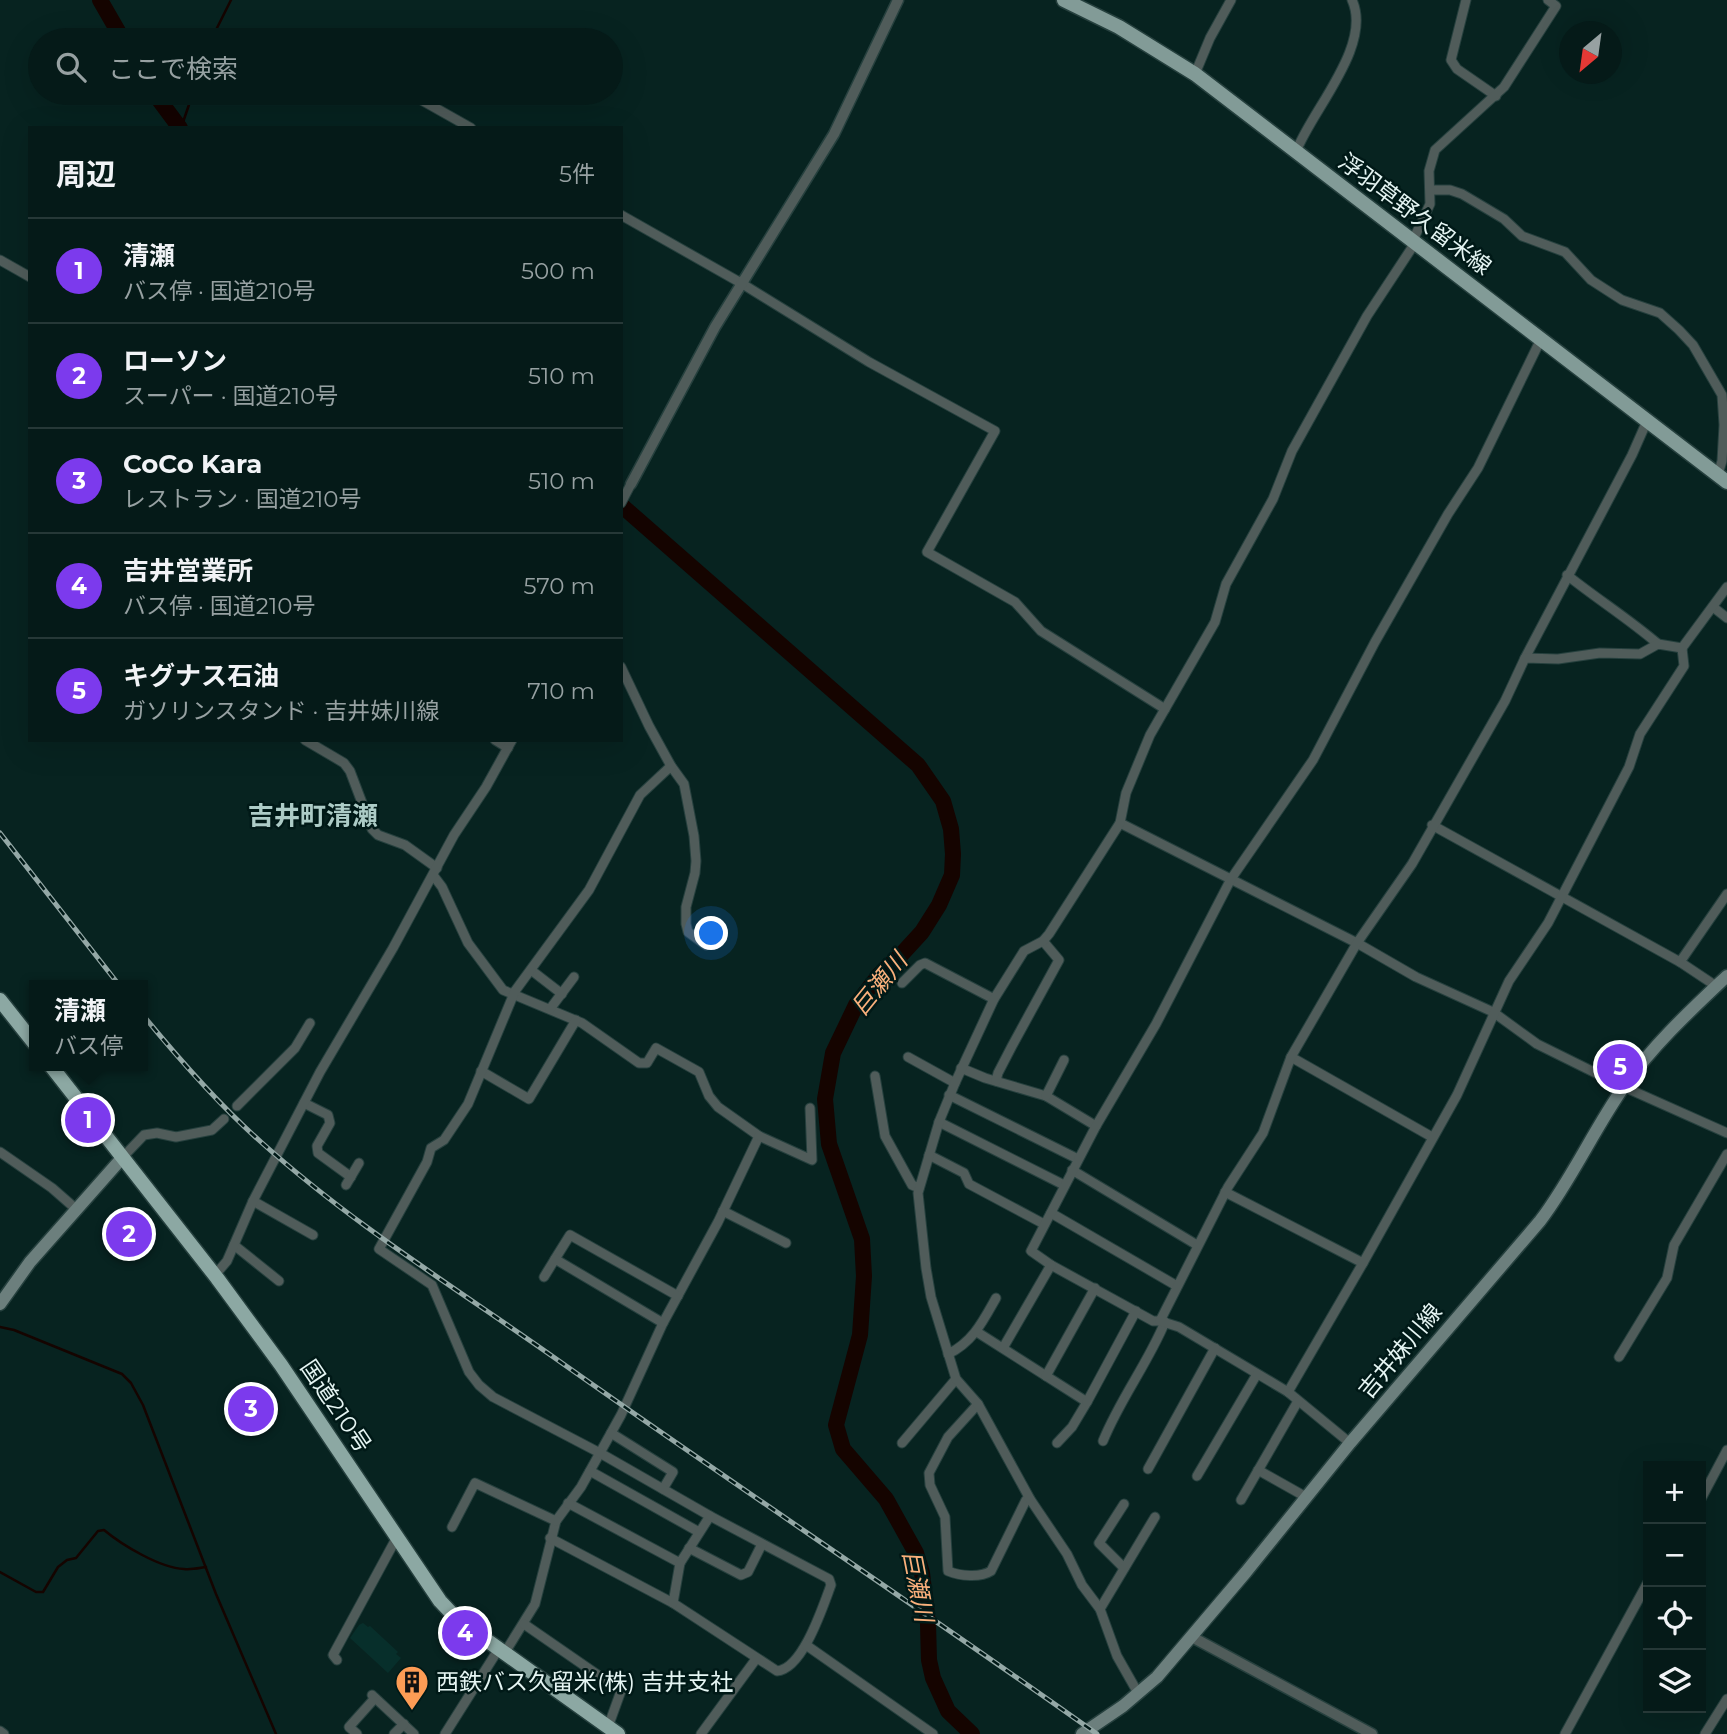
<!DOCTYPE html>
<html lang="ja">
<head>
<meta charset="utf-8">
<style>
	body { margin:0; font-family:Montserrat,"Noto Sans JP",sans-serif; background:#0e2321; color:#f1f3f6 }
	.controls { position:absolute; right:21px; bottom:21px; display:grid; overflow:hidden; border-radius:0px; box-shadow:0 7px 28px #0002 }
	.controls button { width:63px; height:63px; display:grid; place-items:center; padding:0; border:0; border-bottom:2px solid #263837; background:#051a18; color:#f1f3f6; font:35px sans-serif }
	.compass { position:absolute; left:1559px; top:21px; width:63px; height:63px; border-radius:50%; background:#051a18; box-shadow:0 7px 28px #0002; rotate:209deg }
	.you { position:absolute; left:712px; top:934px; width:24px; height:24px; margin:-18px; border:5px solid #fff; border-radius:50%; background:#1a73e8; box-shadow:0 0 0 10px #1a73e833 }
	.badge { display:grid; place-items:center; width:46px; height:46px; border-radius:50%; background:#7c3aed; color:#fff; font-size:23px; font-weight:700 }
	.pin { position:absolute; translate:-50% -50%; border:4px solid #fff; box-shadow:0 2px 7px #0006 }
	.popup { position:absolute; left:29px; top:980px; width:119px; height:91px; box-sizing:border-box; display:grid; place-content:center; border-radius:0px; background:#051a18; filter:drop-shadow(0 2px 5px #0005); font-size:23px; white-space:nowrap; color:#97a1a2 }
	.popup b { font-size:26px; color:#f1f3f6 }
	.popup::after { content:''; position:absolute; left:50%; top:100%; margin-left:-14px; border:14px solid transparent; border-top-color:#051a18 }
	.list { margin:0; padding:0; list-style:none }
	h2 { display:flex; justify-content:space-between; align-items:center; height:91px; margin:0; padding:0 28px; font-size:30px }
	h2 small { font-size:23px; font-weight:400; color:#97a1a2 }
	.list li { display:grid; grid-template-columns:46px 1fr auto; gap:21px; align-items:center; box-sizing:border-box; height:105px; padding:0 28px; border-top:2px solid #263837 }
	.list b { display:block; font-size:26px; white-space:nowrap }
	.list p { margin:0; font-size:23px; white-space:nowrap; color:#97a1a2 }
	.list em { font-size:23px; font-style:normal; color:#97a1a2 }
	.icon { flex:none; width:38px; height:38px; fill:none; stroke:currentColor; stroke-width:2; stroke-linecap:round; stroke-linejoin:round }
	.map { position:relative; flex:none; width:1727px; height:1734px; overflow:hidden }
	.search { position:absolute; background:#051a18; box-shadow:0 7px 28px #0002; left:28px; top:28px; width:595px; height:77px; display:flex; align-items:center; gap:18px; box-sizing:border-box; padding:0 24px; border-radius:38px; color:#97a1a2; font-size:26px }
	.panel { position:absolute; background:#051a18; box-shadow:0 7px 28px #0002; left:28px; top:126px; width:595px; height:616px; border-radius:0px }
	.map>svg:first-child { display:block }
</style>
</head>
<body>
<div class="map">
<svg width="1727" height="1734" viewBox="0 0 1727 1734">
	<rect width="100%" height="100%" fill="#072320"/>
	<!-- built -->
	<g fill="#072f2b">
		<path d="M1618,1049L1635,1062L1623,1079L1619,1080L1606,1073Z"/>
		<path d="M363,1623L368,1627L370,1626L398,1652L396,1654L401,1658L388,1673L350,1638L359,1625Z"/>
	</g>
	<g fill="none" stroke-linecap="round" stroke-linejoin="round">
		<!-- stream -->
		<g stroke="#150400" stroke-width="2.5">
			<path d="M211,40L231,0"/>
			<path d="M181,128L193,93"/>
			<path d="M0,1327L14,1330L122,1374L131,1383L143,1405L216,1594L276,1734"/>
			<path d="M0,1572L36,1592H43L58,1567L67,1560L76,1558L98,1531L104,1530C122,1545 160,1568 184,1569C191,1570 199,1568 206,1567"/>
		</g>
		<!-- river -->
		<g stroke="#150400" stroke-width="16">
			<path d="M100,0L123,40"/>
			<path d="M154,93L180,128"/>
			<path d="M621,505L918,765L943,801L951,829L953,854L952,875L939,905L922,932L900,956L880,974L856,1005L833,1053L825,1099L829,1144L862,1239L864,1276L860,1335L836,1425L843,1449L886,1499L916,1553L922,1573L928,1624L929,1660L933,1678L948,1711L972,1734"/>
		</g>
		<defs>
			<g id="minor">
				<path d="M1466,0L1451,60L1457,69L1496,96"/>
				<path d="M1195,74L1210,38L1231,0"/>
				<path d="M409,93L471,128"/>
				<path d="M1296,152C1311,111 1373,46 1352,0"/>
				<path d="M1431,190H1450L1462,194L1504,219L1522,236L1565,252L1591,280L1622,300L1660,313L1679,330L1693,345L1722,395L1724,425L1722,461L1718,474"/>
				<path d="M621,215L741,283L869,362L995,431L927,552L1015,602L1041,631L1165,709"/>
				<path d="M0,260L30,277"/>
				<path d="M621,503L631,484"/>
				<path d="M1567,575C1597,599 1629,619 1658,644"/>
				<path d="M1713,607L1727,618"/>
				<path d="M1525,658L1632,455L1647,421"/>
				<path d="M621,667L649,726L671,766L684,784L694,836L696,861L695,873L686,907V924L688,932L706,945"/>
				<path d="M305,740L344,763L350,771L372,829L378,835L405,845L437,868"/>
				<path d="M495,740L508,748"/>
				<path d="M1120,823L1357,943L1416,977L1493,1012L1537,1044L1624,1087L1727,1133"/>
				<path d="M1432,825L1680,962"/>
				<path d="M433,875L442,887L468,943L503,990L582,1023L639,1063H647L656,1048L699,1072L709,1096L718,1107L759,1136L718,1222L663,1323L621,1415L581,1487L556,1521L535,1604L504,1654"/>
				<path d="M531,970L562,994"/>
				<path d="M902,983L920,965L925,963L994,999"/>
				<path d="M1716,986L1680,962L1727,894"/>
				<path d="M550,1009L574,977"/>
				<path d="M908,1057L955,1083"/>
				<path d="M1291,1057L1432,1137"/>
				<path d="M961,1068L985,1078L1046,1096L1096,1126"/>
				<path d="M481,1071L529,1099L576,1020"/>
				<path d="M875,1076L885,1136L912,1185L919,1188"/>
				<path d="M996,1081L998,1073L1012,1046L1059,960L1043,941"/>
				<path d="M949,1095L1078,1159"/>
				<path d="M1046,1096L1064,1060"/>
				<path d="M304,1103L328,1115L330,1123L317,1146L318,1153L351,1177"/>
				<path d="M237,1106L295,1048L310,1023"/>
				<path d="M939,1122L1064,1185"/>
				<path d="M759,1136L812,1160L810,1108"/>
				<path d="M0,1152L52,1188L76,1209"/>
				<path d="M929,1155L964,1173L969,1184L1044,1224"/>
				<path d="M122,1158L144,1135L157,1133L176,1137L212,1130L224,1119"/>
				<path d="M1072,1170L1197,1245"/>
				<path d="M346,1185L359,1163"/>
				<path d="M1225,1192L1363,1263"/>
				<path d="M253,1201L313,1235"/>
				<path d="M723,1211L786,1243"/>
				<path d="M1051,1213L1177,1286"/>
				<path d="M234,1245L279,1281"/>
				<path d="M555,1259L570,1235L678,1296"/>
				<path d="M215,1275L227,1261L253,1201L320,1072L393,948L454,835L486,787L512,740"/>
				<path d="M544,1277L555,1259L663,1323"/>
				<path d="M1160,1321H1153L1051,1265L1031,1251L1096,1126L1156,1024L1231,879L1313,760L1375,642L1448,514L1478,468L1541,339"/>
				<path d="M977,1332L1087,1402L1072,1427L1057,1443"/>
				<path d="M1003,1348L1051,1265"/>
				<path d="M948,1354C973,1342 983,1321 996,1298"/>
				<path d="M1619,1357L1667,1278L1674,1245L1727,1154"/>
				<path d="M1046,1376L1095,1288"/>
				<path d="M1288,1392L1363,1263L1457,1095L1509,981L1548,923L1629,767L1640,734L1684,666L1682,648"/>
				<path d="M1087,1402L1136,1311"/>
				<path d="M978,1404L948,1437L929,1473L930,1485L945,1517L948,1571C960,1576 980,1578 991,1571L1026,1500L1030,1499"/>
				<path d="M611,1433L673,1472L663,1489"/>
				<path d="M1103,1441C1120,1399 1148,1363 1165,1322"/>
				<path d="M902,1443L956,1379"/>
				<path d="M1350,1443L1288,1392L1179,1327L1160,1321L1228,1187L1263,1133L1291,1057L1357,943L1412,864L1505,701L1525,658L1558,659L1600,653L1640,654L1658,644L1682,648L1727,587"/>
				<path d="M1148,1469L1215,1348"/>
				<path d="M1258,1470L1306,1497"/>
				<path d="M590,1471L699,1532"/>
				<path d="M1197,1476L1257,1374"/>
				<path d="M1701,1499L1727,1450"/>
				<path d="M1241,1500L1298,1401"/>
				<path d="M568,1503L680,1563L710,1516"/>
				<path d="M1124,1504L1099,1543L1124,1568"/>
				<path d="M452,1527L475,1483L556,1521"/>
				<path d="M550,1538L673,1603L777,1671C803,1669 823,1606 831,1585L829,1579L710,1516L600,1453L493,1397L479,1385L469,1372L432,1285L379,1249L427,1162L431,1148L444,1140L468,1104L515,991L589,890L640,795L671,766"/>
				<path d="M689,1548L741,1575L748,1572L762,1544"/>
				<path d="M673,1603L680,1563"/>
				<path d="M1100,1609L1155,1517"/>
				<path d="M524,1624L621,1691L608,1727"/>
				<path d="M806,1645L933,1734"/>
				<path d="M337,1660L333,1655L397,1537"/>
				<path d="M1138,1693L1117,1656L1100,1609L1082,1585L1067,1554L1030,1499L978,1404L956,1379L931,1297L926,1268L918,1193L939,1122L955,1083L994,999L1024,951L1043,941L1049,934L1120,823L1126,793L1150,735L1215,622L1226,584L1273,499L1292,451L1367,316L1415,243V236L1430,204L1429,171L1435,150L1504,87L1556,6L1548,0"/>
				<path d="M372,1695L414,1734"/>
				<path d="M0,1731L4,1734"/>
				<path d="M357,1734L349,1727L375,1698"/>
				<path d="M394,1734L404,1724"/>
				<path d="M445,1734L498,1650"/>
				<path d="M701,1734L756,1659"/>
				<path d="M1565,1734L1648,1582"/>
				<path d="M1705,1734L1727,1699"/>
			</g>
			<g id="tertiary">
				<path d="M631,484L715,327L834,134L898,0"/>
				<path d="M1192,1637L1372,1734"/>
			</g>
			<g id="secondary">
				<path d="M0,1304L30,1262L122,1158"/>
				<path d="M1082,1734L1123,1706L1157,1677L1246,1572L1350,1443L1540,1221C1572,1179 1594,1129 1625,1085C1654,1044 1691,1010 1727,976"/>
			</g>
			<path id="primary" d="M1064,0L1119,27L1195,74L1727,482"/>
			<g id="trunk">
				<path d="M0,1000L34,1043"/>
				<path d="M51,1066L217,1278L281,1365L440,1601L457,1619L618,1734"/>
			</g>
		</defs>
		<!-- minor casing -->
		<use href="#minor" stroke="#26403e" stroke-width="11"/>
		<!-- tertiary casing -->
		<use href="#tertiary" stroke="#26403e" stroke-width="13"/>
		<!-- secondary casing -->
		<use href="#secondary" stroke="#26403e" stroke-width="15"/>
		<!-- primary casing -->
		<use href="#primary" stroke="#26403e" stroke-width="17"/>
		<!-- trunk casing -->
		<use href="#trunk" stroke="#26403e" stroke-width="17"/>
		<!-- minor -->
		<use href="#minor" stroke="#505c5a" stroke-width="9"/>
		<!-- tertiary -->
		<use href="#tertiary" stroke="#505c5a" stroke-width="10"/>
		<!-- secondary -->
		<use href="#secondary" stroke="#6c7f7d" stroke-width="12"/>
		<!-- primary -->
		<use href="#primary" stroke="#829b97" stroke-width="14"/>
		<!-- trunk -->
		<use href="#trunk" stroke="#8ca8a3" stroke-width="14"/>
		<defs>
			<g id="rail">
				<path d="M0,833L119,985"/>
				<path d="M142,1014C179,1059 218,1104 261,1142C351,1223 454,1287 552,1356C733,1484 917,1606 1097,1734"/>
			</g>
		</defs>
		<!-- rail casing -->
		<use href="#rail" stroke="#94a8a6" stroke-width="5"/>
		<!-- rail -->
		<use href="#rail" stroke="#001917" stroke-width="2.5" stroke-dasharray="8" stroke-linecap="butt"/>
	</g>
	<!-- icons -->
	<defs>
		<symbol id="building-pin" viewBox="-11 -11 22 30"><path d="M0 17L-7.5 6A9.5 9.5 0 1 1 7.5 6Z" fill="#fd9c55" stroke="#001917"/><path d="M-4-6H4V6H1V3H-1V6H-4ZM-2.5-4.3h1.7v1.8h-1.7ZM.8-4.3h1.7v1.8H.8ZM-2.5-1h1.7V.8h-1.7ZM.8-1h1.7V.8H.8Z" fill="#111"/></symbol>
	</defs>
	<g fill-rule="evenodd">
		<use href="#building-pin" x="393" y="1663" width="38" height="52"/>
	</g>
	<g text-anchor="middle" dominant-baseline="central" stroke-width="5" stroke-linejoin="round" paint-order="stroke">
		<!-- street labels -->
		<g font-size="23" fill="#e5f5f3" stroke="#001917">
			<text transform="translate(1415 214) rotate(37)">浮羽草野久留米線</text>
			<text transform="translate(1400 1351) rotate(-50)">吉井妹川線</text>
			<text transform="translate(336 1406) rotate(56)">国道210号</text>
		</g>
		<!-- poi labels -->
		<g font-size="23" fill="#e5f5f3" stroke="#001917" text-anchor="start">
			<text x="436" y="1682">西鉄バス久留米(株) 吉井支社</text>
		</g>
		<!-- water labels -->
		<g font-size="24" font-style="italic" fill="#fab07c" stroke="#001917">
			<text transform="translate(879 984) rotate(-51)">巨瀬川</text>
			<text transform="translate(918 1586) rotate(79)">巨瀬川</text>
		</g>
		<!-- quarter labels -->
		<g font-size="26" font-weight="bold" fill="#accbc6" stroke="#001917">
			<text x="313" y="816">吉井町清瀬</text>
		</g>
	</g>
</svg>
<div class="controls">
<button>+</button>
<button>−</button>
<button><svg class="icon" aria-label="locate" viewBox="0 0 24 24"><circle cx="12" cy="12" r="6"/><path d="M12 2v4M12 18v4M2 12h4M18 12h4"/></svg></button>
<button><svg class="icon" aria-label="layers" viewBox="0 0 24 24"><path d="M12 4l9 5-9 5-9-5zM3 14l9 5 9-5"/></svg></button>
</div>
<svg class="compass" viewBox="-18 -18 36 36"><path d="M0-13l5 13h-10z" fill="#e53935"/><path d="M0 13l5-13h-10z" fill="#97a1a2"/></svg>
<div class="you"></div>
<div class="pin badge" style="left:88px;top:1120px">1</div>
<div class="popup"><b>清瀬</b>バス停</div>
<div class="pin badge" style="left:129px;top:1234px">2</div>
<div class="pin badge" style="left:251px;top:1409px">3</div>
<div class="pin badge" style="left:465px;top:1633px">4</div>
<div class="pin badge" style="left:1620px;top:1067px">5</div>
<div class="search"><svg class="icon" aria-label="search" viewBox="0 0 24 24"><circle cx="10" cy="10" r="6"/><path d="M15 15l6 6"/></svg>ここで検索</div>
<section class="panel">
<h2>周辺<small>5件</small></h2>
<ul class="list">
<li><span class="badge">1</span><div><b>清瀬</b><p>バス停 · 国道210号</p></div><em>500 m</em></li>
<li><span class="badge">2</span><div><b>ローソン</b><p>スーパー · 国道210号</p></div><em>510 m</em></li>
<li><span class="badge">3</span><div><b>CoCo Kara</b><p>レストラン · 国道210号</p></div><em>510 m</em></li>
<li><span class="badge">4</span><div><b>吉井営業所</b><p>バス停 · 国道210号</p></div><em>570 m</em></li>
<li><span class="badge">5</span><div><b>キグナス石油</b><p>ガソリンスタンド · 吉井妹川線</p></div><em>710 m</em></li>
</ul>
</section>
</div>
</body>
</html>
